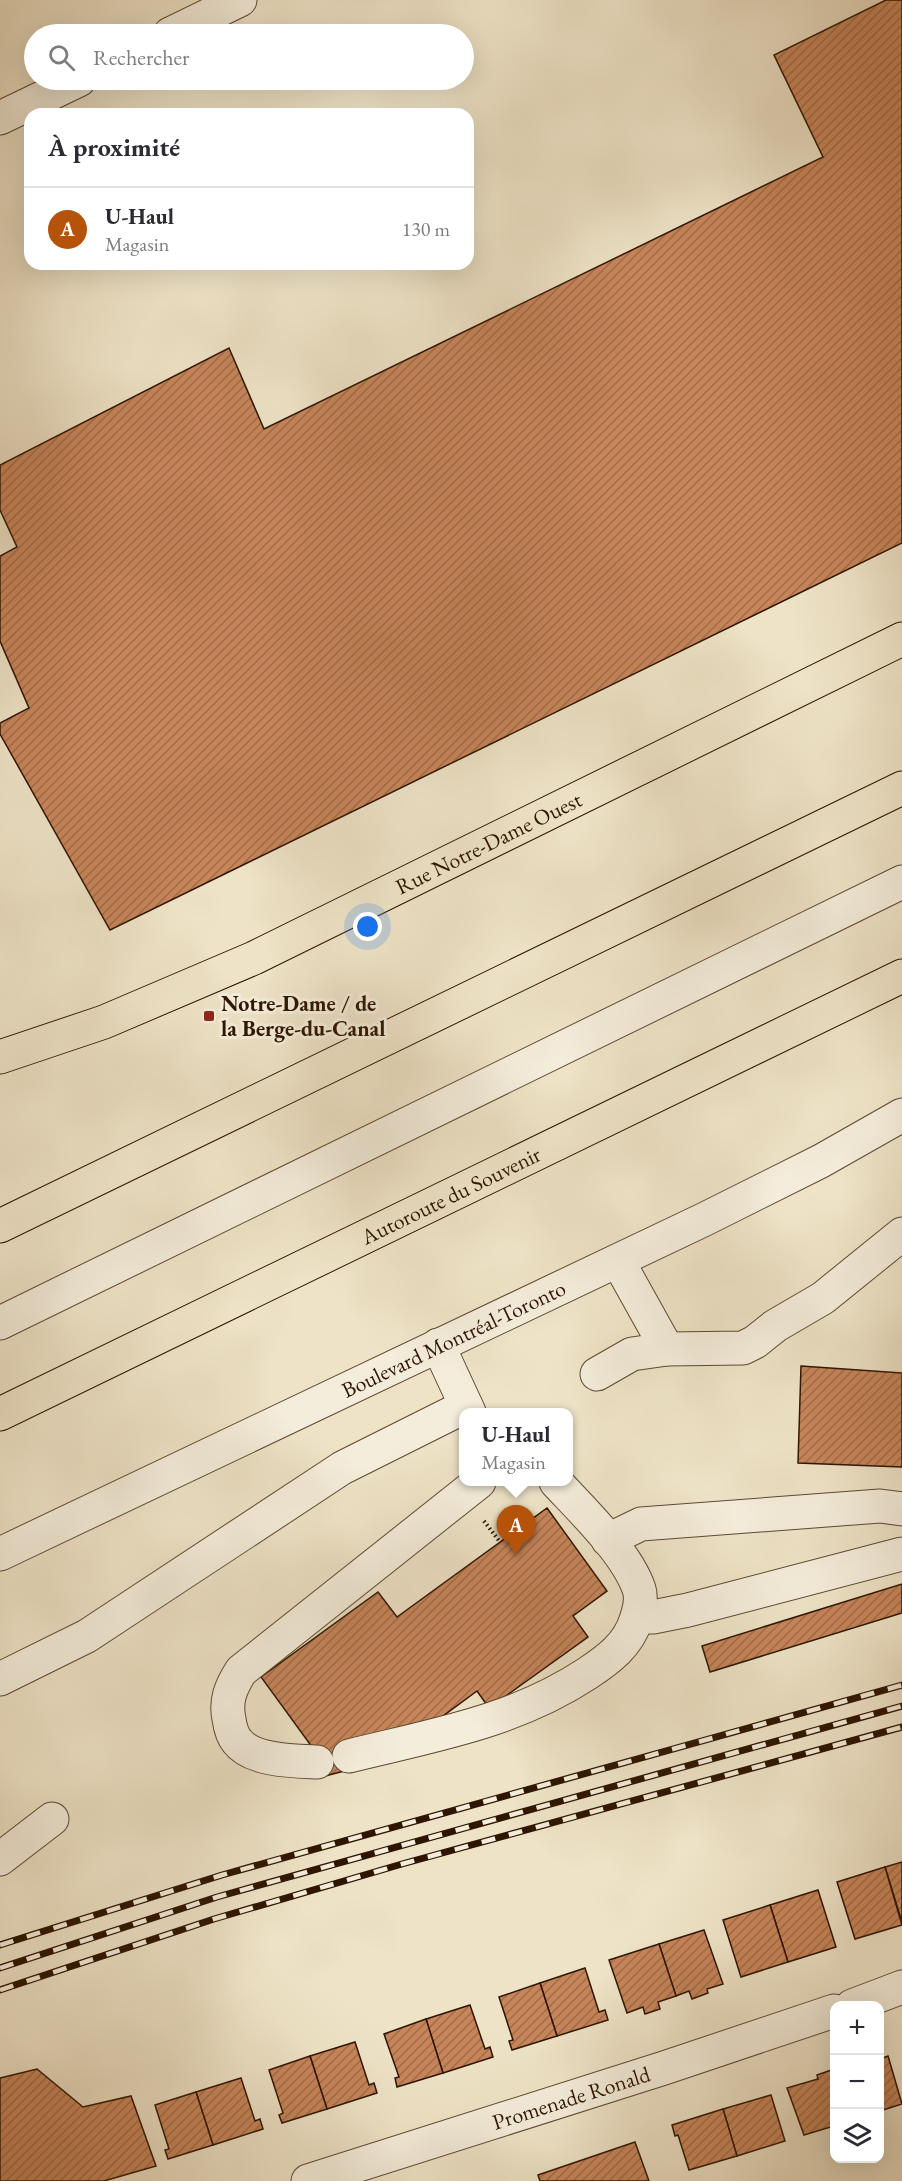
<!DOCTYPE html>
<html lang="fr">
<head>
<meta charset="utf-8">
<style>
	body { margin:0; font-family:"EB Garamond",serif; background:#f2f2f3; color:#2b2b33 }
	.controls { position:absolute; right:18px; bottom:18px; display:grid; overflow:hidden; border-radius:12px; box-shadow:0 6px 24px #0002 }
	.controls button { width:54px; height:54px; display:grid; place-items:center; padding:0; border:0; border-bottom:2px solid #e1e1e2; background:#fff; color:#2b2b33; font:30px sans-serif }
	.you { position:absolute; left:368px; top:927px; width:21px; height:21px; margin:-15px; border:4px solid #fff; border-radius:50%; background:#1a73e8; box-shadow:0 0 0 9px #1a73e833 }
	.badge { display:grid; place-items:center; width:39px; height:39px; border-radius:50%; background:#b45309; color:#fff; font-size:20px; font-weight:700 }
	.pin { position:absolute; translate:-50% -50px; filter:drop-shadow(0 2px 3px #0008) }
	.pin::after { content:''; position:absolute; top:32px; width:21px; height:18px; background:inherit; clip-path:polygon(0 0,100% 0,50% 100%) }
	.popup { position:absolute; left:459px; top:1408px; width:114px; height:78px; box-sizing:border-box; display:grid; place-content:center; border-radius:12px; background:#fff; filter:drop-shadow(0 2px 4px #0005); font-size:20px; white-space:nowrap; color:#7c7c81 }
	.popup b { font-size:22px; color:#2b2b33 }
	.popup::after { content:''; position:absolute; left:50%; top:100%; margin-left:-12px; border:12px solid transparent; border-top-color:#fff }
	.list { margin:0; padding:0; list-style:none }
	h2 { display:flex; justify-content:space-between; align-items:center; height:78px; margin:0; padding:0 24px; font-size:26px }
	h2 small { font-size:20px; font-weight:400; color:#7c7c81 }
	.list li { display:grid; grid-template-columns:39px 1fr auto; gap:18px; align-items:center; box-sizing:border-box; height:84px; padding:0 24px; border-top:2px solid #e1e1e2 }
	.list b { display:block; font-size:22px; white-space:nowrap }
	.list p { margin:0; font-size:20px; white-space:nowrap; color:#7c7c81 }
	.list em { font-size:20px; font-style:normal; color:#7c7c81 }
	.icon { flex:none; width:33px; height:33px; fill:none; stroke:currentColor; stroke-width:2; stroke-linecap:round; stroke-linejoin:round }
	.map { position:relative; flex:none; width:902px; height:2181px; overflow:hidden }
	.search { position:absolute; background:#fff; box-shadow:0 6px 24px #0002; left:24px; top:24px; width:450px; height:66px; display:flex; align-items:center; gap:15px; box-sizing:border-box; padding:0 21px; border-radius:33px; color:#7c7c81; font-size:22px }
	.panel { position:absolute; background:#fff; box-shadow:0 6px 24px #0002; left:24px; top:108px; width:450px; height:162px; border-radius:18px }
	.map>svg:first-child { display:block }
</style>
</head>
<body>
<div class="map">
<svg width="902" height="2181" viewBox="0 0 902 2181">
	<defs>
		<pattern id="building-hatch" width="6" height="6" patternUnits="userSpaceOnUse" patternTransform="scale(1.5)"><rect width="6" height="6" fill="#c7855a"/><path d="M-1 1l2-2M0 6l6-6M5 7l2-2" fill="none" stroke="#a26c48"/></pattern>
	</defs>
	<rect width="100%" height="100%" fill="#eee3c7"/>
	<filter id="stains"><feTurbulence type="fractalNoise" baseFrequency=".00333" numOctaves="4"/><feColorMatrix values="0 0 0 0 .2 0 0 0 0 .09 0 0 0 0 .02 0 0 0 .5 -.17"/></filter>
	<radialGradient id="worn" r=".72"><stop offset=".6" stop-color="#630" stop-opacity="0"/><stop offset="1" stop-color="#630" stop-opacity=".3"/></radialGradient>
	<!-- building -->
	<g fill="url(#building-hatch)" stroke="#2e1500" stroke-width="1.5">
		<path d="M886,0H902V543L110,930L0,734V723L29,708L0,641V556L17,547L0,510V465L229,348L264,429L823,157L774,55Z"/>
		<path d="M801,1366L902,1373V1467L798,1463Z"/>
		<path d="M547,1508L607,1591L573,1616L588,1637L489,1708L477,1691L432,1724L352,1769L321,1777L315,1751L261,1677L378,1592L397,1617Z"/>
		<path d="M902,1584V1613L710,1672L702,1646Z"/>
		<path d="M902,1862V1922L885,1867Z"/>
		<path d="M885,1867L902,1925L855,1939L837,1882Z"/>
		<path d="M818,1890L836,1947L788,1962L770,1905Z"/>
		<path d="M770,1905L788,1962L741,1977L723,1920Z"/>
		<path d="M704,1930L723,1984L707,1989L708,1993L692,1999L689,1991L676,1996L659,1944Z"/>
		<path d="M659,1944L676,1996L658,2002L660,2009L645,2014L643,2007L627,2013L609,1960Z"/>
		<path d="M585,1968L599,2012L605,2010L608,2020L557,2036L540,1983Z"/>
		<path d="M540,1983L557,2036L512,2050L509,2041L513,2040L499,1997Z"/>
		<path d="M470,2005L485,2049L490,2047L493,2057L443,2073L426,2019Z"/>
		<path d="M426,2019L443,2073L397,2087L395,2078L399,2077L384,2034Z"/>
		<path d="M355,2042L369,2085L374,2083L377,2093L327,2109L310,2056Z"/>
		<path d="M310,2056L327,2109L282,2123L279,2115L283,2113L269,2070Z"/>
		<path d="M888,2056L902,2104L880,2111V2059Z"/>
		<path d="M37,2069L83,2107L131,2096L156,2166L104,2181H0V2078Z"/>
		<path d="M834,2069V2126L804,2135L787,2088L818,2079L817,2075Z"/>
		<path d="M241,2078L255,2121L260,2119L263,2129L213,2145L196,2092Z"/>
		<path d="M196,2092L213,2145L168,2159L165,2150L169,2149L155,2105Z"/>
		<path d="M771,2095L785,2141L737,2156L723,2109Z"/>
		<path d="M723,2109L737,2156L689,2170L678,2135L675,2136L672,2125Z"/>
		<path d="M635,2142L649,2181H540L538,2175Z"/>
	</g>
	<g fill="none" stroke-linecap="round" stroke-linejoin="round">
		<defs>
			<g id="minor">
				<path d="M170,34L240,0"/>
				<path d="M0,118L79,80"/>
				<path d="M618,1261L667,1349L743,1348L755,1342L775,1326L823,1298L902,1234"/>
				<path d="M0,1323L902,882"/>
				<path d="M438,1345L469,1412"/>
				<path d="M597,1374L632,1354L667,1349"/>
				<path d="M608,1540L641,1524L880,1506L902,1509"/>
				<path id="s1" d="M0,1554L703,1220L821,1161L902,1115"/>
				<path d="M638,1617H653L688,1610L902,1554"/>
				<path d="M0,1679L87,1636L342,1468L466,1406"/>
				<path d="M349,1756C434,1735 514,1722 588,1673C609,1659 628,1645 636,1620C639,1611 642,1598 639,1589C626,1552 582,1510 556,1482"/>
				<path d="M317,1762C295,1761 252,1761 237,1741C232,1735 230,1726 229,1719C225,1700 231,1687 241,1671L479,1482"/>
				<path d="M0,1859L52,1819"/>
				<path d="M852,2006L902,1987"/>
				<path id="s2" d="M308,2181L664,2068L834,2011"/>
			</g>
			<g id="major">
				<path id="s3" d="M0,1057L104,1022L254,958L902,639"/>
			</g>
			<g id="highway">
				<path d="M0,1226L902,788"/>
				<path id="s4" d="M0,1414L902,976"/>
			</g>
		</defs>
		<!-- minor casing -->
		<use href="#minor" stroke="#5e4832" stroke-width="35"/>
		<!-- major casing -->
		<use href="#major" stroke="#2e1500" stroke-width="35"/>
		<!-- highway casing -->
		<use href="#highway" stroke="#2e1500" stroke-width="35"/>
		<!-- path -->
		<path stroke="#2e1500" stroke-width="4" stroke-dasharray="1.5 3" stroke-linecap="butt" d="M484,1521L500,1542"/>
		<!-- minor -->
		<use href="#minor" stroke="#f4eddb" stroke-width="33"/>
		<!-- major -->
		<use href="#major" stroke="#eee3c7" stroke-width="33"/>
		<!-- highway -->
		<use href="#highway" stroke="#eee3c7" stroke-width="33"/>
		<defs>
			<g id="rail">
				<path d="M0,1945L222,1875L902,1685"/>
				<path d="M0,1968L217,1897L902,1706"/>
				<path d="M0,1990L214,1919L402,1864L902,1727"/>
			</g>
		</defs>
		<!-- rail casing -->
		<use href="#rail" stroke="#2e1500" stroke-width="7"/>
		<!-- rail -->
		<use href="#rail" stroke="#f4eddb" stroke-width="4.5" stroke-dasharray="14" stroke-linecap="butt"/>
	</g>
	<!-- markers -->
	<rect fill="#8f2418" stroke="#f4eddb" stroke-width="2" x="203" y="1010" width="12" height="12" rx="3"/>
	<g text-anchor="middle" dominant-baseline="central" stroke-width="6" stroke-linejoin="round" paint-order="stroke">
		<!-- street labels -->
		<g font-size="22" fill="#2e1500" stroke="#f4eddb">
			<text stroke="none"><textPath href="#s3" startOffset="534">Rue Notre-Dame Ouest</textPath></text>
			<text stroke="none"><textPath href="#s4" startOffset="501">Autoroute du Souvenir</textPath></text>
			<text stroke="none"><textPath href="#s1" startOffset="502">Boulevard Montréal-Toronto</textPath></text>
			<text stroke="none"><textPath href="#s2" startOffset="276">Promenade Ronald</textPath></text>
		</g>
		<!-- poi labels -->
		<g font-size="22" font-weight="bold" fill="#2e1500" stroke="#f4eddb" text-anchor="start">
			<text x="221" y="1003">Notre-Dame / de<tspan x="221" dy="25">la Berge-du-Canal</tspan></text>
		</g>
	</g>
	<rect width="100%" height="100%" filter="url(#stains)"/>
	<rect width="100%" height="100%" fill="url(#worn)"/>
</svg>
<div class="controls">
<button>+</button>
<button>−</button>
<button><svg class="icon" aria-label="layers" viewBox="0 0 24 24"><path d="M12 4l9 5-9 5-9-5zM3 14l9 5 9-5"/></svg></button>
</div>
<div class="you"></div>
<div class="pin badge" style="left:516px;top:1555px">A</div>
<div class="popup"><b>U-Haul</b>Magasin</div>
<div class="search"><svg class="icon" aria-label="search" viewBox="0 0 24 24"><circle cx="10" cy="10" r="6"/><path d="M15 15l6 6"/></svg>Rechercher</div>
<section class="panel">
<h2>À proximité<small></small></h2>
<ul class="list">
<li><span class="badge">A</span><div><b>U-Haul</b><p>Magasin</p></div><em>130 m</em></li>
</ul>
</section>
</div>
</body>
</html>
